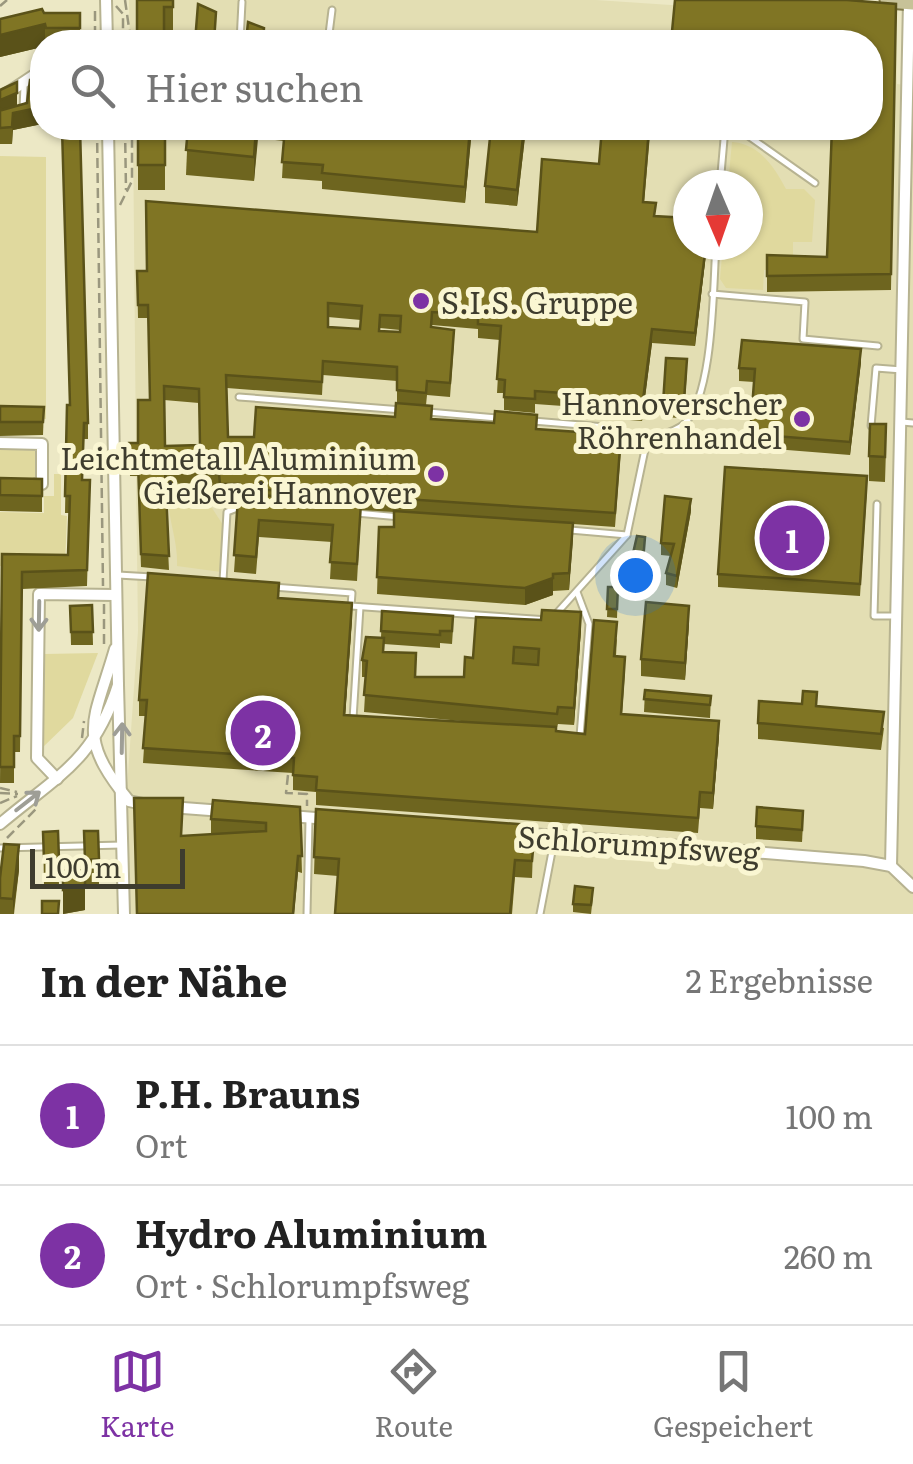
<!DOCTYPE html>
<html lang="de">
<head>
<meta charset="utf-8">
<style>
	body { margin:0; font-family:Literata,serif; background:#f2f2f2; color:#222 }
	.compass { position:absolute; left:673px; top:170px; width:90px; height:90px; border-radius:50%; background:#fff; box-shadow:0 2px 8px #0004; rotate:178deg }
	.scale { position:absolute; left:30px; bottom:25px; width:155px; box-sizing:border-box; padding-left:10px; border:5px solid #3e3c2e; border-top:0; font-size:28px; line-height:35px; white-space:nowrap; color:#3e3c2e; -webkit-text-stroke:8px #faf6d2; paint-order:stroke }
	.you { position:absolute; left:635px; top:575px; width:35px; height:35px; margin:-25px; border:8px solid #fff; border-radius:50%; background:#1a73e8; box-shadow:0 0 0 15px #1a73e833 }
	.badge { display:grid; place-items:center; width:65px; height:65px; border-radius:50%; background:#7d32a4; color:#fff; font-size:32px; font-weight:700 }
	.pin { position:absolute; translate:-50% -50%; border:5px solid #fff; box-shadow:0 2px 10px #0006 }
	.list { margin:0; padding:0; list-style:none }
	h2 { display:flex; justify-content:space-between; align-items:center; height:130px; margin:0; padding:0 40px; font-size:42px }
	h2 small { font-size:32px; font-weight:400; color:#767676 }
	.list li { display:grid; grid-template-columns:65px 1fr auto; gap:30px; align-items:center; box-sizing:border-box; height:140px; padding:0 40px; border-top:2px solid #e0e0e0 }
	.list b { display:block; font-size:38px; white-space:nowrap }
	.list p { margin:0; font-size:32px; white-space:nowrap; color:#767676 }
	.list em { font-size:32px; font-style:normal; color:#767676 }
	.icon { flex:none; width:55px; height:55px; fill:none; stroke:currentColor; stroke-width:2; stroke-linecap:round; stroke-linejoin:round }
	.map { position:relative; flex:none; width:913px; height:914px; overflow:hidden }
	.search { position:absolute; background:#fff; box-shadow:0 2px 8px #0004; left:30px; right:30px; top:30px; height:110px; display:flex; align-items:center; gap:25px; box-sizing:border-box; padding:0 35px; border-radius:40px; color:#767676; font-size:38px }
	.sheet { height:410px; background:#fff }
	nav { display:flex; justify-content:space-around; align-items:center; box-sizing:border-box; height:140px; border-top:2px solid #e0e0e0; background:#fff; font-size:28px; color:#767676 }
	nav a { display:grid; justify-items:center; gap:5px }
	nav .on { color:#7d32a4 }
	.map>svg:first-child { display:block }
</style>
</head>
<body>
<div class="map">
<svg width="913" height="914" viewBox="0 0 913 914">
	<rect width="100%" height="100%" fill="#ece8c5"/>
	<!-- built -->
	<path fill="#e3deb3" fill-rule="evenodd" d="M129,0H596L896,20L897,84L913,86V914H124L123,845L138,631L136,477L130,476L129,456L136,455L133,128H870V42H130ZM688,185H748V245H688Z"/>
	<!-- green -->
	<g fill="#e0d99e">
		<path d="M732,142C759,144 774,166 786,189H804L815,200L812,242H793V270H764L763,290L726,288L720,279L723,245H748V185H728Z"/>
		<path d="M0,156L46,157V419L0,418Z"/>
		<path d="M0,446L38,447V480L0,479Z"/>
		<path d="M54,474H61V515L67,516L65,566H0V512L44,513V496H54Z"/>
		<path d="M168,498H191L204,508H212L223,525L221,572L177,566C178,541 169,523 168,498Z"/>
		<path d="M98,653L73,718L41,749L44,654Z"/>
	</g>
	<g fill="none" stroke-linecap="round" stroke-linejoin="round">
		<defs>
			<g id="lane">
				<path d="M240,42L242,2"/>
				<path d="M328,42L332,10"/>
				<path d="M23,108L24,86"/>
				<path d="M737,128L815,183"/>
				<path d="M720,185L725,128"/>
				<path d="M712,294L805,302L803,339L878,346"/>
				<path d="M239,397L402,410"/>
				<path d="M428,412L497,418"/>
				<path d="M533,421L605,427L647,440"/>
				<path d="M902,422L913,423"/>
				<path d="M871,426L876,368L902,370"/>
				<path d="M877,504L874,616H894"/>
				<path d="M356,513L400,517"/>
				<path d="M570,530L627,535"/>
				<path d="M118,575L152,577"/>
				<path d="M223,581L227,512L240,507"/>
				<path d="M273,587L352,593L351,606L548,620"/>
				<path d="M577,592L589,624L580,736"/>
				<path d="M556,614L627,535L647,440C659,435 675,432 684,424C714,396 713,286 716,245"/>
				<path d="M353,719L360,607"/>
				<path d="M0,848L122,845"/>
				<path d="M307,914L309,820"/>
				<path d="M540,914L555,836"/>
			</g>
			<g id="street">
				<path d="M106,0L107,42"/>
				<path d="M0,98L42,70"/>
				<path d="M0,443L42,444V484H36"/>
				<path d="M115,649C94,722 75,735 129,801L143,804"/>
				<path d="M118,685L124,914"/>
				<path d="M57,779L37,758L39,594L115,595"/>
				<path d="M170,807L223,811"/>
				<path d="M290,816L328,819"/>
				<path d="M0,824C57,776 94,761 118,685L108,128"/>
				<path d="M519,833L864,861L891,866L913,887"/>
				<path d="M891,866L909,2"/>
			</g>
			<path id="primary" d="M888,0L913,2"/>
		</defs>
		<!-- lane casing -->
		<use href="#lane" stroke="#b7b391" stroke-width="9"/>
		<!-- street casing -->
		<use href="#street" stroke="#b7b391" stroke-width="14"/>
		<!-- primary casing -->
		<use href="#primary" stroke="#7f7846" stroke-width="19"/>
		<!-- path -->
		<g stroke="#9a977e" stroke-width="2.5" stroke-dasharray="10 5" stroke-linecap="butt">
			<path d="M125,0L131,42"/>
			<path d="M0,6L7,0"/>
			<path d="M116,6L123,14V42"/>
			<path d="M95,11V42"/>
			<path d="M97,128L103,586"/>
			<path d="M125,128L126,190"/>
			<path d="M120,205L132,181V128"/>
			<path d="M87,469H100"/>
			<path d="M104,604V646"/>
			<path d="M82,738L84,721"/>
			<path d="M288,775L286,793L307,794V806"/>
			<path d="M0,788L17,792"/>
			<path d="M0,793L18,794"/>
			<path d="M0,803L17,796"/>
			<path d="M7,838L37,808"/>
		</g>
		<!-- lane -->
		<use href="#lane" stroke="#fff" stroke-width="5"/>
		<!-- street -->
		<use href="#street" stroke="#fff" stroke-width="10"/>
		<!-- primary -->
		<use href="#primary" stroke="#c7c298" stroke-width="15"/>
	</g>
	<!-- wall -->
	<g fill="#6e651f" fill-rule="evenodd">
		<path d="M137,0H173V32H164Z"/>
		<path d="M896,4L891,290L767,292V276L827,257L831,133L769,130V128H870Z"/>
		<path d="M44,13H80V42H42V47L0,57V19Z"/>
		<path d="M42,79V124L13,130L12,144H0V90L17,106L27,103Z"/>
		<rect x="138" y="128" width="27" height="62"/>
		<path d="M188,128H258L254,181L186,175Z"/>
		<path d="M266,128H472L465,203L322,189V181L282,178L284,141L266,139Z"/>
		<path d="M526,128L517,206L485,203V186Z"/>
		<path d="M602,128H704L703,139L650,135L644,202L656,216L688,245H707L695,346L652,343L642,421L580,416L577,407L535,404V413L504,410V393H497L500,340L478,338V329L432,325V328L454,343L450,397L427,395L426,405L432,419L537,429L621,449L615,527L573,524L569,590L553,591V595L525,605L377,594L379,527H394V512L361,510L357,581L330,579L332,542L259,537L256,574L234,572L239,498H220L219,487H202V483L165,484L169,570L141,567L138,476H130L129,443H138L150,400L148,318H138L137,271L537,232L599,164ZM328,317L361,320L360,329L328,327ZM380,328L400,330V332L380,331ZM323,375L397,381V403L395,417L254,437H228L227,388L322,395ZM164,400L199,403L200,445L165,446Z"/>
		<path d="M861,362L850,455L750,447L754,382L739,381V368Z"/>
		<path d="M687,372L684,413L680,418L663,417V404Z"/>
		<path d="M67,405L88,423V439H84L82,480H90L87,586L22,589L20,752H14V783H0L2,554L68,555L70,513H65Z"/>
		<path d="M0,406L44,407L43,435L0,436Z"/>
		<path d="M886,449L885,482L869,481V456Z"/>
		<path d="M0,478L42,479V512L0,511Z"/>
		<path d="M867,489L860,596L718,587V574Z"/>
		<path d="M691,511L677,588L666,585V573L671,556L661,555V543Z"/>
		<path d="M645,550L641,598L626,596V584Z"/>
		<path d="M608,587H618L617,618L607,617Z"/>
		<path d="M279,598L352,618L345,715L483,723L364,712L366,677H362V660L381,638L382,611L453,629L452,644L440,643V648L384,644V652L416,677H464L473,658L581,629L574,725L558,724L556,731L585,734L617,637L616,656L625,672L622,714L719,736L713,809L700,808L698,833L316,805V792L293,790V773L143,763L146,716H139V700Z"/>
		<path d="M92,605L93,645H71L70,606Z"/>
		<path d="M689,623L685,680L641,676V659Z"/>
		<path d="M645,690L711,696L710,718L644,712Z"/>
		<path d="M817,706L884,728L881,750L758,739V723Z"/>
		<path d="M300,807L302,873L182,836L211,834V819Z"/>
		<path d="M316,809L533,850L532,878L515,877L512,914H335L338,876L314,874Z"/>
		<path d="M803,824L802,842L756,839V826Z"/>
		<path d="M58,831L59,885H44L43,832Z"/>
		<path d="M84,831L99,859V884H85V910L63,914V871L84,870Z"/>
		<path d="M19,870L14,914H0V878Z"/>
		<path d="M593,896L591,914L573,912V904Z"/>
	</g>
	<!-- shaded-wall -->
	<g fill="#5a5219">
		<path d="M45,24V42H42V47L0,57V35Z"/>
		<path d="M17,82V110L0,116V100Z"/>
		<path d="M42,107V124L13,130L12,144L13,113Z"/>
		<path d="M256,128L258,139L254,181V157Z"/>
		<path d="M470,128H472L465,203V187Z"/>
		<path d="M524,128H526L517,206V190Z"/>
		<path d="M706,245H707L695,346V333Z"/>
		<path d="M652,329V343L642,421V408Z"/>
		<path d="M861,349V362L850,455V442Z"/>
		<path d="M687,359L684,413L680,418V406Z"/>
		<path d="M691,499V511L677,588V576Z"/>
		<path d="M573,523V540L569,590V573Z"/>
		<path d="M553,578V595L525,605V588Z"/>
		<path d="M352,603V618L344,731V715Z"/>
		<path d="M689,606V623L685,680V663Z"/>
		<path d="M581,612V629L574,725V708Z"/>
		<path d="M719,721V736L713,809V793Z"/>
		<path d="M19,845V870L13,914V899Z"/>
		<path d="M298,856V873L294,914H293Z"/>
		<path d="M85,885V910L63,914V890Z"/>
	</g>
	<!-- building -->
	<g fill="#807524" stroke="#5a5219" stroke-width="2.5" fill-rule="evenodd">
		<path d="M137,0H173V7H164V42H137Z"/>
		<path d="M675,0H847L896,4L891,274L767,276V255L827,257L832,128H870V42H671Z"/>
		<path d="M198,4L216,12L214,42H195Z"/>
		<path d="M42,9L44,13H80V28H46L45,24L0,35V19Z"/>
		<path d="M248,22L264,28L263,42H246Z"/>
		<path d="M42,79V107L13,113L12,127L0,128V108L2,110L27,103L30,80Z"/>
		<path d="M17,82V93L0,100V90Z"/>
		<path d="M62,128H80L88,423H84L82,480H90L87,570L22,572L20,736H14V767H0L2,554L68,555L70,496H65L67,405H70Z"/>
		<rect x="138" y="128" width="27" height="37"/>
		<path d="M188,128H207L206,134L236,137L237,128H256L254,157L186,150Z"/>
		<path d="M285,128H470L465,187L322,173L323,165L282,162Z"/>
		<path d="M491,128H524L517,190L485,186Z"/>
		<path d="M602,128H649L643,202L656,203L654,216L688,218V245H706L695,333L652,329L642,408L580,403L577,394L535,391V399L504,397L505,380L497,379L501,326L478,324V315L432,312L431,327L454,330L450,383L427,381L426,393L397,390V367L323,361L322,382L226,375L228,437H254L256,407L395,417L396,403L432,406L431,419L494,423L495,411L537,415L536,429L621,435L615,513L239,488V484H220L219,474H202V470H165L169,556L141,554L138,462H130L129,443H138V400H150L148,305H138L137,271H147L146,201L537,232L542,159L599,164ZM328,303L362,306L360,329L328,327ZM380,315L401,316L400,332L379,331ZM164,386L199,389L200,445L165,446Z"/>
		<path d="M742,340L861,349L850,442L750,434L755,369L739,368Z"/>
		<path d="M666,358L687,359L684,400L680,406L663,404Z"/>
		<path d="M0,406L44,407L43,422H0Z"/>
		<path d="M870,424H886L885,457L869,456Z"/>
		<path d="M725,467L867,476L860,584L718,574Z"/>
		<path d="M0,478L42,479V496L0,495Z"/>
		<path d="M248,494L361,503L357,564L330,562L333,525L259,520L256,557L234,555L238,498Z"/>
		<path d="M665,496L691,499L677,576L666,573L674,544L661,543Z"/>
		<path d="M394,511L573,523L569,573L553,574V578L525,588L377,577L379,527H394Z"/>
		<path d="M637,536L645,537L641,585L626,584Z"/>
		<path d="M148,573L279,583L278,598L352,603L344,715L556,727V731L585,734L594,620L617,622L614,656L625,657L621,714L719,721L713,793L700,792L698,818L316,790L317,777L293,775L294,758L143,748L147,700H139Z"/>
		<path d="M608,587H618L617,609H607Z"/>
		<path d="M646,602L689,606L685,663L641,659Z"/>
		<path d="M92,605L93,632H71L70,606Z"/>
		<path d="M542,610L581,612L574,708L558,707L557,714L364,695L367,661L362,660L366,637L384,638L383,652L416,653L415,677H464L465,657L473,658L476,617L541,620ZM514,647L539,649L538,665L513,663Z"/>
		<path d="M382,611L453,616L452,631H440V635L381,631Z"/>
		<path d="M645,690L711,696L710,705L644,699Z"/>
		<path d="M803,691L817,692L816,706L884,712L881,734L758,723L759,701L802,704Z"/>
		<path d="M134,798H183L181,836L266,831V823L211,819L213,800L300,807L302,856H298L293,914H137Z"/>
		<path d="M757,807L803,811L802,830L756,826Z"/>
		<path d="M316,809L530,825L528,849L533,850L532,861L515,860L510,914H335L339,859L314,857Z"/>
		<path d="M58,831L59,860H44L43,832Z"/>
		<path d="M84,831H98L99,859L85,860Z"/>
		<path d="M4,844L19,845L13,899L0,898V878Z"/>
		<path d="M85,870V885L63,890V871Z"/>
		<path d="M575,886L593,888L591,905L573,904Z"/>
		<path d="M42,901H59L58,914H42Z"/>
	</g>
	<!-- one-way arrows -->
	<defs><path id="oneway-shaft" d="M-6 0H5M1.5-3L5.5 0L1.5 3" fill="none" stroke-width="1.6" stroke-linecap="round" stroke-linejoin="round" transform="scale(2.5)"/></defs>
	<g stroke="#9e9e96">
		<use href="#oneway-shaft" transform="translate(39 616) rotate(91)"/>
		<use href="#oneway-shaft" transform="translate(122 738) rotate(-89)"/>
		<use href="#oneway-shaft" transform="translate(28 801) rotate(-38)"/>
	</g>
	<!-- markers -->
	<g fill="#7d32a4" stroke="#faf6d2" stroke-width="4">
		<circle cx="421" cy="301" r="10"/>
		<circle cx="802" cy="419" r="10"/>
		<circle cx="436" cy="474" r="10"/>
	</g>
	<g text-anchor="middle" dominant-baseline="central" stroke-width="10" stroke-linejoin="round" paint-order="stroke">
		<!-- poi labels -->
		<g font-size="30" fill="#3e3c2e" stroke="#faf6d2" text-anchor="end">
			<text x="441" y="301" text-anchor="start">S.I.S. Gruppe</text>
			<text x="782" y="402">Hannoverscher<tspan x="782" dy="34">Röhrenhandel</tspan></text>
			<text x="416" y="457">Leichtmetall Aluminium<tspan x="416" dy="34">Gießerei Hannover</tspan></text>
		</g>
		<!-- street labels -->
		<g font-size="30" fill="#3e3c2e" stroke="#faf6d2">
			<text transform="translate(639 843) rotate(4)">Schlorumpfsweg</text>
		</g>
	</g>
</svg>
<svg class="compass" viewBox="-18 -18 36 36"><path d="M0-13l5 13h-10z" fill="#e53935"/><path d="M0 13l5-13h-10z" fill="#767676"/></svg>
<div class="scale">100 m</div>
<div class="you"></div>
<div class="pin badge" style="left:792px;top:538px">1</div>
<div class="pin badge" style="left:263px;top:733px">2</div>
<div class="search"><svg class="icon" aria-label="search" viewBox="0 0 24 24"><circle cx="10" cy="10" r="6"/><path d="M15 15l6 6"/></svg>Hier suchen</div>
</div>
<section class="sheet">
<h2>In der Nähe<small>2 Ergebnisse</small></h2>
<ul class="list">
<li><span class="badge">1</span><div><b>P.H. Brauns</b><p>Ort</p></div><em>100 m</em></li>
<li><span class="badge">2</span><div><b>Hydro Aluminium</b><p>Ort · Schlorumpfsweg</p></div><em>260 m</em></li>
</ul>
</section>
<nav>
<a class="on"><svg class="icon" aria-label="map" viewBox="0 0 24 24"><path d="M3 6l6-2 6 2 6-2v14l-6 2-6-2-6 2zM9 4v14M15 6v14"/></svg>Karte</a>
<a><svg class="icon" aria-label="directions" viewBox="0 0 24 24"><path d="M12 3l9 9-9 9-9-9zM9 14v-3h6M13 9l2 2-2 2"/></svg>Route</a>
<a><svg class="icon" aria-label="saved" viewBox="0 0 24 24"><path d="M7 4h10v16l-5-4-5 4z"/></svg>Gespeichert</a>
</nav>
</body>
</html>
